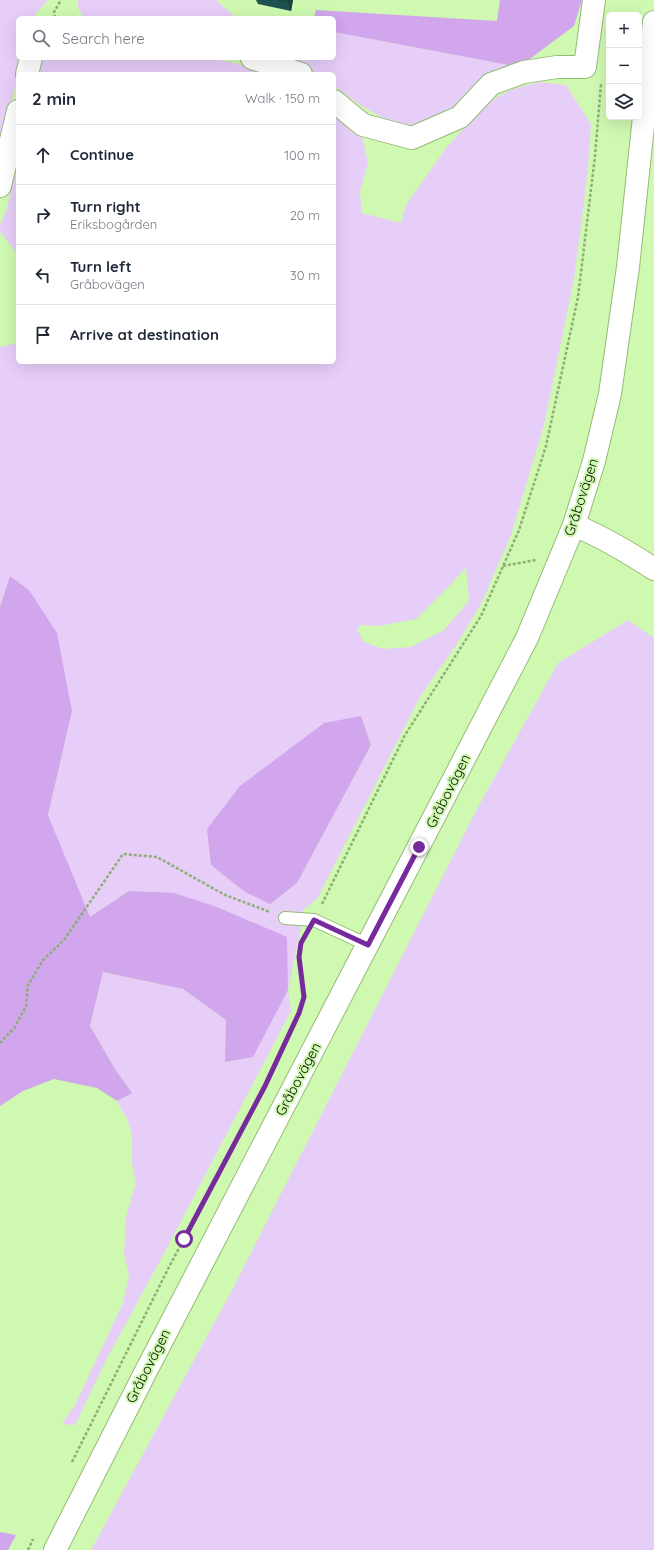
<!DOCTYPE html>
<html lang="en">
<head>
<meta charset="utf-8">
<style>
	body { margin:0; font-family:Quicksand,sans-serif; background:#f6f6f7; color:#1f2937 }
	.controls { position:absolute; right:12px; top:12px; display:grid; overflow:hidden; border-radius:6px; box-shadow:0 4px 16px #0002 }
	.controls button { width:36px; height:36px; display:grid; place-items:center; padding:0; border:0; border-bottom:1px solid #e0e1e3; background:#fff; color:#1f2937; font:20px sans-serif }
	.stop { position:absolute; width:12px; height:12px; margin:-9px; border:3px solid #772a9c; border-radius:50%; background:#fff }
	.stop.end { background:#772a9c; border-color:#fff; box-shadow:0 1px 4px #0008 }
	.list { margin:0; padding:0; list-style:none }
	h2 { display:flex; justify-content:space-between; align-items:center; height:52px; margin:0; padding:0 16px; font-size:17px }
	h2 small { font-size:13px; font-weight:400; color:#747a83 }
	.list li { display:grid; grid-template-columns:26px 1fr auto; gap:12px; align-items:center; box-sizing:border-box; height:60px; padding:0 16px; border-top:1px solid #e0e1e3 }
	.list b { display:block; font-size:15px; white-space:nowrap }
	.list p { margin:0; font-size:13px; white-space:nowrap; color:#747a83 }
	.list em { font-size:13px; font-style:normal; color:#747a83 }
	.icon { flex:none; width:22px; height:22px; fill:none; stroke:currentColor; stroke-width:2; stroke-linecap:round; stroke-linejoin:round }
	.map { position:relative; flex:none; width:654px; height:1550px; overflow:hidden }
	.search { position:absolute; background:#fff; box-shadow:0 4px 16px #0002; left:16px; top:16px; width:320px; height:44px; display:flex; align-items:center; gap:10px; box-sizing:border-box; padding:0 14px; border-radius:6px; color:#747a83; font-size:15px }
	.panel { position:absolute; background:#fff; box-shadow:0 4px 16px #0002; left:16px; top:72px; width:320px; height:292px; border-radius:6px }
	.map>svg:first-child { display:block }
</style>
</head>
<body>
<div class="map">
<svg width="654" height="1550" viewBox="0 0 654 1550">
	<rect width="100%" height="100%" fill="#cff8b1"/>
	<!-- green -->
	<g fill="#e7cef8" fill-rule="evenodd">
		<path d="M0,0H48L36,13L35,18H18V58H23L0,143Z"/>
		<path d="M78,0H216L234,16L247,18H84L78,8Z"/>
		<path d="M334,32L519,67C492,85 466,106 438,120C434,122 428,126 424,127C394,130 356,103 334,86V74H317L311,69L280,58H334Z"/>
		<path d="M45,58H207L235,63L276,74H39L42,62Z"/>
		<path d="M539,82L566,85L591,124L588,169L574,279L544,425L511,535L482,602L455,647L421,695L317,899L303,910L301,927L288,990L291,1011L168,1246L106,1360L75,1425L62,1424L75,1405L123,1303L129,1275L124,1254L126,1217L136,1182L132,1163V1136L128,1121L117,1101L132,1093L115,1069L90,1026L103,972L183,989L226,1020V1062L288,990L129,891L90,918L48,815L72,711L10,576L0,607V347L18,343V362H334V106L360,129L368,162L360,192L362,213L401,223L406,205L446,148L487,103L510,90ZM466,567L469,601L444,630L411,647L383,649L364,642L357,630L360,625L379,626L416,619L451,584ZM361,716L371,745L297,883Z"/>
		<path d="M18,157V254L0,232V225L7,209Z"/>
		<path d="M628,620L654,638V1550H91L231,1292L476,811L558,663Z"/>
	</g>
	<!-- forest -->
	<g fill="#d1a6ec">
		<path d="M500,0H582L574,26L519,67L334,32V18H314L316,10L497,21Z"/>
		<path d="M10,576L29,590L57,633L72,711L48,815L90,917L129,891L174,893L217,907L287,937L288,990L253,1057L225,1062L226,1020L183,989L103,972L90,1026L115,1069L132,1093L117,1101L97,1088L54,1079L23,1091L0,1106V607Z"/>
		<path d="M361,716L371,745L297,883L270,904L245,892L211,865L207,829L240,786L324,723Z"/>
		<path d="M0,1532L16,1535L8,1550H0Z"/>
	</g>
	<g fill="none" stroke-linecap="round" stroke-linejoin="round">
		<defs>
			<path id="lane" d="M285,918L314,920L368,945"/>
			<g id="street">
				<path d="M252,58L301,74"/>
				<path d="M27,74L31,58"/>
				<path d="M334,101L363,125L412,138L460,117L491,84L524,72L557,67H585L594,0"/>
				<path d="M0,186L18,111"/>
				<path d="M574,525C603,537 628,552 654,569"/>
			</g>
			<path id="secondary" d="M55,1550L145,1373L527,638L574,525L594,461L610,394L628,267L654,22"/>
		</defs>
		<!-- lane casing -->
		<use href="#lane" stroke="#94bb76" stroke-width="14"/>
		<!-- street casing -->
		<use href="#street" stroke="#94bb76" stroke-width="24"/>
		<!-- secondary casing -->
		<use href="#secondary" stroke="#94bb76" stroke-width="24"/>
		<!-- path -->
		<g stroke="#8ead77" stroke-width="2.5" stroke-dasharray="3 2" stroke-linecap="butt">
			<path d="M55,18L54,12L61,0"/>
			<path d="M503,566L536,560"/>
			<path d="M322,904L405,735L481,616L519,530L546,446L578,297L595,156L601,84"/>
			<path d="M0,1043L15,1027L26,1006L28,985L43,960L64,940L123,854L157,857L225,895L270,912"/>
			<path d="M72,1462L169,1267L265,1086L299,1013L304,997L299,957L301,943L305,937"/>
			<path d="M28,1550L33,1539"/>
		</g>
		<!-- lane -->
		<use href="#lane" stroke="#fff" stroke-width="12"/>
		<!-- street -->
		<use href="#street" stroke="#fff" stroke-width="22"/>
		<!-- secondary -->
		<use href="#secondary" stroke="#fff" stroke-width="22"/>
	</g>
	<!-- wall -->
	<path fill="#1c5351" d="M256,0H293L291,11L258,4Z"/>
	<!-- shaded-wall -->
	<path fill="#164342" d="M288,0H293L291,11L287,2Z"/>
	<!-- building -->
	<path fill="#20605e" stroke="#164342" d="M279,0H288L287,2Z"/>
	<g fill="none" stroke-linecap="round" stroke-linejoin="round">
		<!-- route -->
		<path stroke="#772a9c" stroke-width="5" d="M184,1239L265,1086L299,1013L304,997L299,957L301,943L314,920L368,945L419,847"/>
	</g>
	<g text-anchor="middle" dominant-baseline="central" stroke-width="4" stroke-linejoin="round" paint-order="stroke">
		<!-- street labels -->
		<g font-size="14" fill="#081500" stroke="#cff8b1">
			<text transform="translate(581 497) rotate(-72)">Gråbovägen</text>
			<text transform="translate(448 791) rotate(-63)">Gråbovägen</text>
			<text transform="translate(298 1079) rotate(-62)">Gråbovägen</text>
			<text transform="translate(148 1366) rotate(-63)">Gråbovägen</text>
		</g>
	</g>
</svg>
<div class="controls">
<button>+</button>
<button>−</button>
<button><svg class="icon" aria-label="layers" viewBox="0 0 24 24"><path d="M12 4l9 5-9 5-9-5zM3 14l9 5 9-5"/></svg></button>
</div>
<div class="stop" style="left:184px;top:1239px"></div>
<div class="stop end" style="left:419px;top:847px"></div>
<div class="search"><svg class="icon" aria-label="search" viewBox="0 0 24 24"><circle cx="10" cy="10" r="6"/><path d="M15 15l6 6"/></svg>Search here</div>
<section class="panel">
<h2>2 min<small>Walk · 150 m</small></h2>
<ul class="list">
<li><svg class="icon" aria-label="ahead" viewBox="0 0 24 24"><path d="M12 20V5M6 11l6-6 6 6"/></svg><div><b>Continue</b></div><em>100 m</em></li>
<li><svg class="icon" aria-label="right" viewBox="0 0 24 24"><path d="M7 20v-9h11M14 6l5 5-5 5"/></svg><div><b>Turn right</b><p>Eriksbogården</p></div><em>20 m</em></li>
<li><svg class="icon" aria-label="left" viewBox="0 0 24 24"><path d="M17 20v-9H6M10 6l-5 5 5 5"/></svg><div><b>Turn left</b><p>Gråbovägen</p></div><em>30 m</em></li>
<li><svg class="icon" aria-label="arrive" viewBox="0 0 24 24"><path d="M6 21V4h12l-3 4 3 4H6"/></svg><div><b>Arrive at destination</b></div></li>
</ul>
</section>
</div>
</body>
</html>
